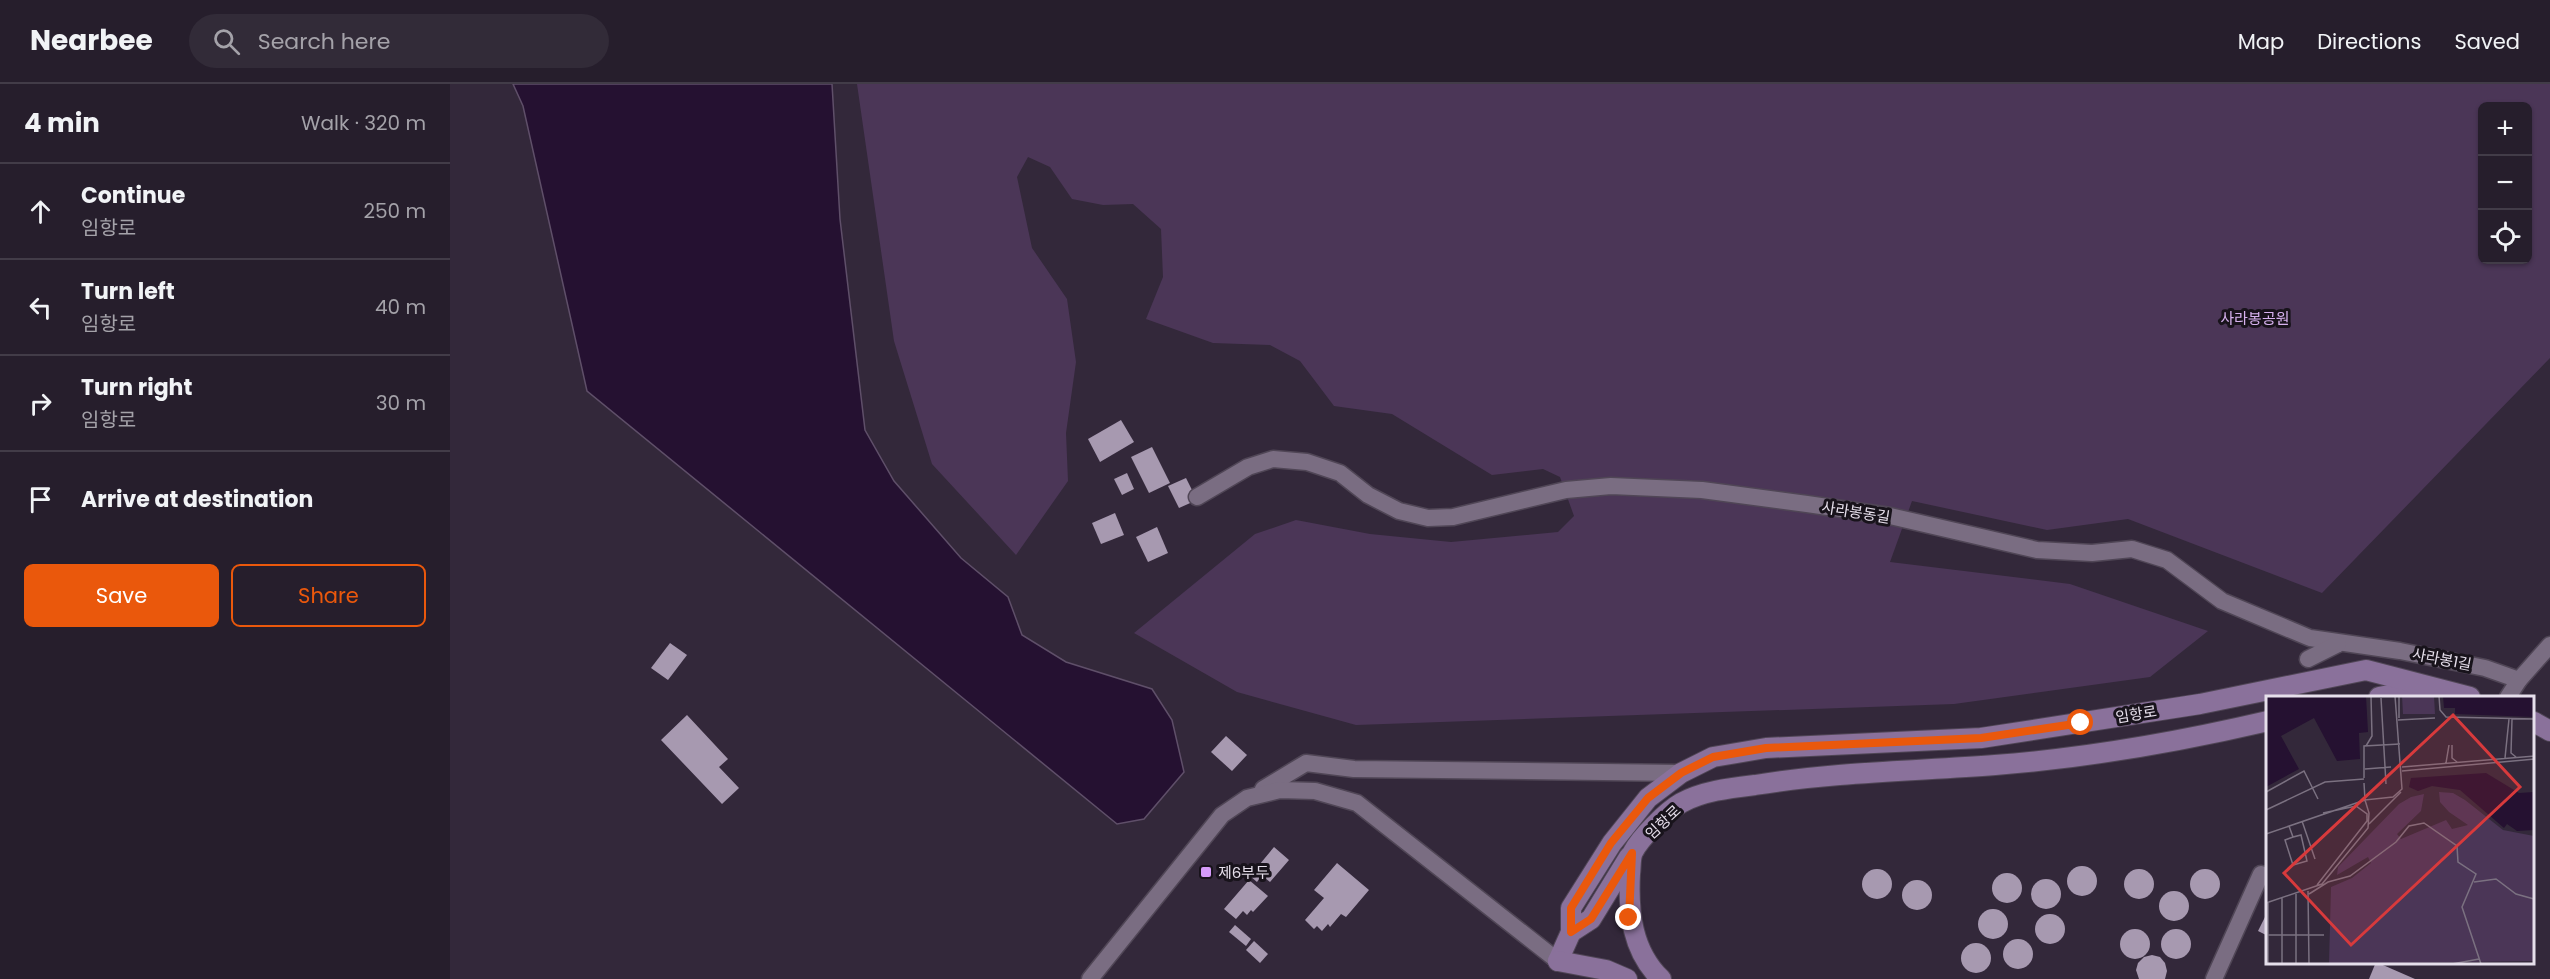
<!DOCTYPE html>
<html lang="en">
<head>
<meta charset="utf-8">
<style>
	body { margin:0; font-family:Poppins,"Noto Sans KR",sans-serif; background:#322b38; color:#f1f3f6 }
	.controls { position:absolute; right:18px; top:18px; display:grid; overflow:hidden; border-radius:9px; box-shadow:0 2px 4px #0004 }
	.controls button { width:54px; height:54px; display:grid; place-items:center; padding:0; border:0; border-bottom:2px solid #423c48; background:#261e2c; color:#f1f3f6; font:30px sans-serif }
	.stop { position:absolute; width:18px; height:18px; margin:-14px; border:4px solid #ea580c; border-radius:50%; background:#fff }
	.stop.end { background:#ea580c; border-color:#fff; box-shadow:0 2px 6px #0008 }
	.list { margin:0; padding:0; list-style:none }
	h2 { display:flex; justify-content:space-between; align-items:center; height:78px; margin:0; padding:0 24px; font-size:26px }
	h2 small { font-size:20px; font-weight:400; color:#a4a2a9 }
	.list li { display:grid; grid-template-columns:39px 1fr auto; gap:18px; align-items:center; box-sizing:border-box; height:96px; padding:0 24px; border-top:2px solid #423c48 }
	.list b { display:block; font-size:22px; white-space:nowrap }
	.list p { margin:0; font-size:20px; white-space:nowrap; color:#a4a2a9 }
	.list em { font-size:20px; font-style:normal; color:#a4a2a9 }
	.actions { display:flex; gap:12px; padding:18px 24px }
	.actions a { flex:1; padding:14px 0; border:2px solid #ea580c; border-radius:9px; text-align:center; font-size:21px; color:#ea580c }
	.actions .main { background:#ea580c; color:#fff }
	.icon { flex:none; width:33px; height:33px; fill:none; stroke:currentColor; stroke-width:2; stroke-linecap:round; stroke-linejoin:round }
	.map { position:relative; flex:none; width:2100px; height:895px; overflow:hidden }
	header { display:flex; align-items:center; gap:36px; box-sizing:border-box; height:84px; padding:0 30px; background:#261e2c; border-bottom:2px solid #423c48 }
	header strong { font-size:28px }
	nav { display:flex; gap:33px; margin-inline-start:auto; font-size:21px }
	.search { width:420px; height:54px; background:#322b38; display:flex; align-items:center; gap:15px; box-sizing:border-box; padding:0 21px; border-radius:33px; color:#a4a2a9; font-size:22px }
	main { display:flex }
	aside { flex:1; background:#261e2c }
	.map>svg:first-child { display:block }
</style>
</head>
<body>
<header>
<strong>Nearbee</strong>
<div class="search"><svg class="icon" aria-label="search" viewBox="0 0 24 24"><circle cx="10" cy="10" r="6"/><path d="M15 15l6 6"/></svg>Search here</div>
<nav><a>Map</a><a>Directions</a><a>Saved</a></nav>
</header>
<main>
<aside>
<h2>4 min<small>Walk · 320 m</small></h2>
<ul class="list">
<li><svg class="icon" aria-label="ahead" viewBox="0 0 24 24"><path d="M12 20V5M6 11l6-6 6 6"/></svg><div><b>Continue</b><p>임항로</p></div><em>250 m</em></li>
<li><svg class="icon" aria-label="left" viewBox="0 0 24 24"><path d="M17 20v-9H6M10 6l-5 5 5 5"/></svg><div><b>Turn left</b><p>임항로</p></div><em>40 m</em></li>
<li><svg class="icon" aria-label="right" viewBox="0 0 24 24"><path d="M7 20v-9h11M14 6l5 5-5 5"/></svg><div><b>Turn right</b><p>임항로</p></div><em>30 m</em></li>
<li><svg class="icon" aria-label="arrive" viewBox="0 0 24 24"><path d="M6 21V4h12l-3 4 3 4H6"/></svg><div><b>Arrive at destination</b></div></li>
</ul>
<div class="actions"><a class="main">Save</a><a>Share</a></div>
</aside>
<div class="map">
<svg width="2100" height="895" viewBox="0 0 2100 895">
	<rect width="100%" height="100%" fill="#33283a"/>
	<!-- green -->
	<path fill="#4b3657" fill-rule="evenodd" d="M407,0H2100V274L1872,509L1678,435L1597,446L1462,417L1440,478L1620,500L1758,547L1700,593L1504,620L906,641L787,608L684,549L805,450L846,436L920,450L1001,458L1108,448L1124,432L1110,393L1093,385L1042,391L942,330L884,322L850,277L820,261L763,259L696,235L713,193L711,145L683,120L653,121L622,115L600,83L578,73L567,93L582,164L617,215L626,278L616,349L618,397L566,471L482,380L444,257ZM2032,22H2078V176H2032Z"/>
	<!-- water -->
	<path fill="#251131" stroke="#5f4f69" stroke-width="1.5" d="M63,0H382L390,135L415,346L444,397L511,474L558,513L572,551L616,578L702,605L722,636L734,688L694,735L667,740L137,307L73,22Z"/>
	<!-- building -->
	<g fill="#a799b0">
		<path d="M671,336L684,358L650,378L638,355Z"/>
		<path d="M702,363L720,399L699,409L681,373Z"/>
		<path d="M677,389L684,405L672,411L664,395Z"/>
		<path d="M736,394L747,416L729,424L718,402Z"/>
		<path d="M665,429L674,451L651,460L642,439Z"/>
		<path d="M707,443L718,469L698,478L686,453Z"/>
		<path d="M220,559L237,571L218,596L201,584Z"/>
		<path d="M237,631L278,675L269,683L289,704L272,720L211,656Z"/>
		<path d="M776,652L797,671L782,687L761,668Z"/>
		<path d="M824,763L839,776L820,798L815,794L812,797L809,795L807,798L800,792Z"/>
		<path d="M887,779L919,806L896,833L891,830L880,843L878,840L872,847L867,842L864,845L855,836L874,814L864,806Z"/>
		<circle cx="1632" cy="797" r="15"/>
		<circle cx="1427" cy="800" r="15"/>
		<circle cx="1755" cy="800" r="15"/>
		<circle cx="1689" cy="800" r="15"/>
		<circle cx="1557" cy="804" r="15"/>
		<circle cx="1596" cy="810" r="15"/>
		<circle cx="1467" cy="811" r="15"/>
		<path d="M799,796L818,812L803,828L801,826L797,831L793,827L786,835L774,825Z"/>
		<circle cx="1724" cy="822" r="15"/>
		<circle cx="1543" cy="840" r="15"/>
		<path d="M1818,827V852L1808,847Z"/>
		<circle cx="1600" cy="845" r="15"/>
		<path d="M785,841L801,855L796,862L779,848Z"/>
		<circle cx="1726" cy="860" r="15"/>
		<circle cx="1685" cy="860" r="15"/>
		<circle cx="1568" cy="870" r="15"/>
		<path d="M804,857L818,870L810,879L796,866Z"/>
		<circle cx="1526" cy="874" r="15"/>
		<path d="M1702,871L1710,873L1715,879L1717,887L1715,895H1689L1686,886L1688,879L1694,873Z"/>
		<path d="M1926,878L1965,895H1919Z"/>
	</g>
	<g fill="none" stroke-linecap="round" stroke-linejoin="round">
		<defs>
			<g id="minor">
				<path d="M747,413L798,383L823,375L857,378L890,389L918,411L949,427L978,434L1003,433L1116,406L1161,402L1252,406L1357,420L1440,432L1587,466L1642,469L1682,465L1717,476L1772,517L1860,554L1950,567L2035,584L2069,596"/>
				<path d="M1858,575L1888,560"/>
				<path d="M2058,613L2069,596L2100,561"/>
				<path d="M813,705L856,679L904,685L1231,689"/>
				<path d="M640,895L772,731L797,714L830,706L865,707L907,719L1108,877"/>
				<path d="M1764,895L1811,790"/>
			</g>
			<g id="major">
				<path d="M1929,613L1975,604"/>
				<path d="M2084,638L2100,647"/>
				<path d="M1121,848L1141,835L1179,773"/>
				<path d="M1108,877L1121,848V824L1162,759L1198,714L1231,689L1263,673L1316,664L1531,654L1750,620L1916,586L2020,613"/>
				<path d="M1108,877L1156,886L1177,895"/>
				<path d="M1211,895C1182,867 1178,828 1180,790C1181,784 1180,774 1183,768C1190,754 1217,727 1231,719C1253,707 1280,704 1305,701C1384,688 1465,687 1545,681C1637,674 1728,658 1818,637"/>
			</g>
		</defs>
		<!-- minor casing -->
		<use href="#minor" stroke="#504656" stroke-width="19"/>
		<!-- major casing -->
		<use href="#major" stroke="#504656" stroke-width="22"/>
		<!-- minor -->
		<use href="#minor" stroke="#7a6d82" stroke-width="16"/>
		<!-- major -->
		<use href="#major" stroke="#8a719b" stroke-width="20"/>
	</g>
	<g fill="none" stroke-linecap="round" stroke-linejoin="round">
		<!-- route -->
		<path stroke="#ea580c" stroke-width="8" d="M1179,834L1182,769L1141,835L1121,848V824L1161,759L1198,714L1231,689L1263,673L1316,664L1531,654L1631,639"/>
	</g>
	<!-- markers -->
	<rect fill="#d69bfa" stroke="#18131b" stroke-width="2" x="750" y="782" width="12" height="12" rx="3"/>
	<g text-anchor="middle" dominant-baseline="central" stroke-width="6" stroke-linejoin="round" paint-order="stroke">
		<!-- park labels -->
		<g font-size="15" fill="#d7b2ef" stroke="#18131b">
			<text x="1805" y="234">사라봉공원</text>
		</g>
		<!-- street labels -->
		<g font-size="15" fill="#e6dfeb" stroke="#18131b">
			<text transform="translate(1406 428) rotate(9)">사라봉동길</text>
			<text transform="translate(1992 575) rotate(11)">사라봉1길</text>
			<text transform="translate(1686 630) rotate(-9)">임항로</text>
			<text transform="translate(1213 738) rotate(-43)">임항로</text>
		</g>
		<!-- poi labels -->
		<g font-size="15" fill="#e6dfeb" stroke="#18131b" text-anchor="start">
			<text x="768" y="788">제6부두</text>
		</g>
	</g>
	<!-- overview -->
	<g transform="translate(1816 612)">
		<rect width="268" height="268" fill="#33283a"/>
		<path d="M168,0L169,18H137L136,0ZM173,96L187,97L199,104L237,134L268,140L269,265L63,268L65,191L86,182L105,167L102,161L71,179L72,171L133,108L145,101L158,98L155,115L131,138L135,143L180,124L186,133L202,129L183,116L174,106Z" fill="#4b3657"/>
		<path d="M0,0H100L102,36L93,37L94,63L71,65L48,22L15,40L33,73L0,91ZM268,0V21L189,18V12H178L177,0ZM220,77L253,97L268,96V134L251,135L241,128L238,132L194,94L166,90L152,95L143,91L145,82Z" fill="#251131"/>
		<path fill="none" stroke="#7b7181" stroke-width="1.5" d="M173,0L174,14L180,21L269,23M115,2L120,88M133,22V0M246,23L245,57L250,61M132,24L169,22M186,49V62L191,66M100,50L106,40L105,0M239,62L243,23M180,67L183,49M136,71L269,60M99,73L125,71M136,75L269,63M98,82V50L134,48M98,87L99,104L127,101L136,93L129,0M0,96L38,75L52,103M0,114L59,86L98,83M36,125L49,163M103,128L135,96M23,130L27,141L35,139L41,165L27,169L19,144L27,141M0,138L99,104M208,186L230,183L250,198L268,203M51,189L101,125V118L90,110L57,117M42,195L43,268M43,198L62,186L84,180L130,146L143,130L158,127L191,150L192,166L210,178L196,211L215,268M16,202V268M0,207L56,188L102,132L103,117L99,104M2,239H58M2,268V207M30,268V198M186,268L213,263"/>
		<path fill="#d83a3c" fill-opacity="0.15" stroke="#d83a3c" stroke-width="3" d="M187,19L254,91L85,249L18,177Z"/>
		<rect width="268" height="268" fill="none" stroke="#e6dfeb" stroke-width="3"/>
	</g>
</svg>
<div class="controls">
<button>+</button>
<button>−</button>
<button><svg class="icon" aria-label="locate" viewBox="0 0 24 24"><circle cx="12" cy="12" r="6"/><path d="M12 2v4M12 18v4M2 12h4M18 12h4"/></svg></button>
</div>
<div class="stop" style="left:1631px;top:639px"></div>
<div class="stop end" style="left:1179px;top:834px"></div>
</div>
</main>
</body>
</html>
